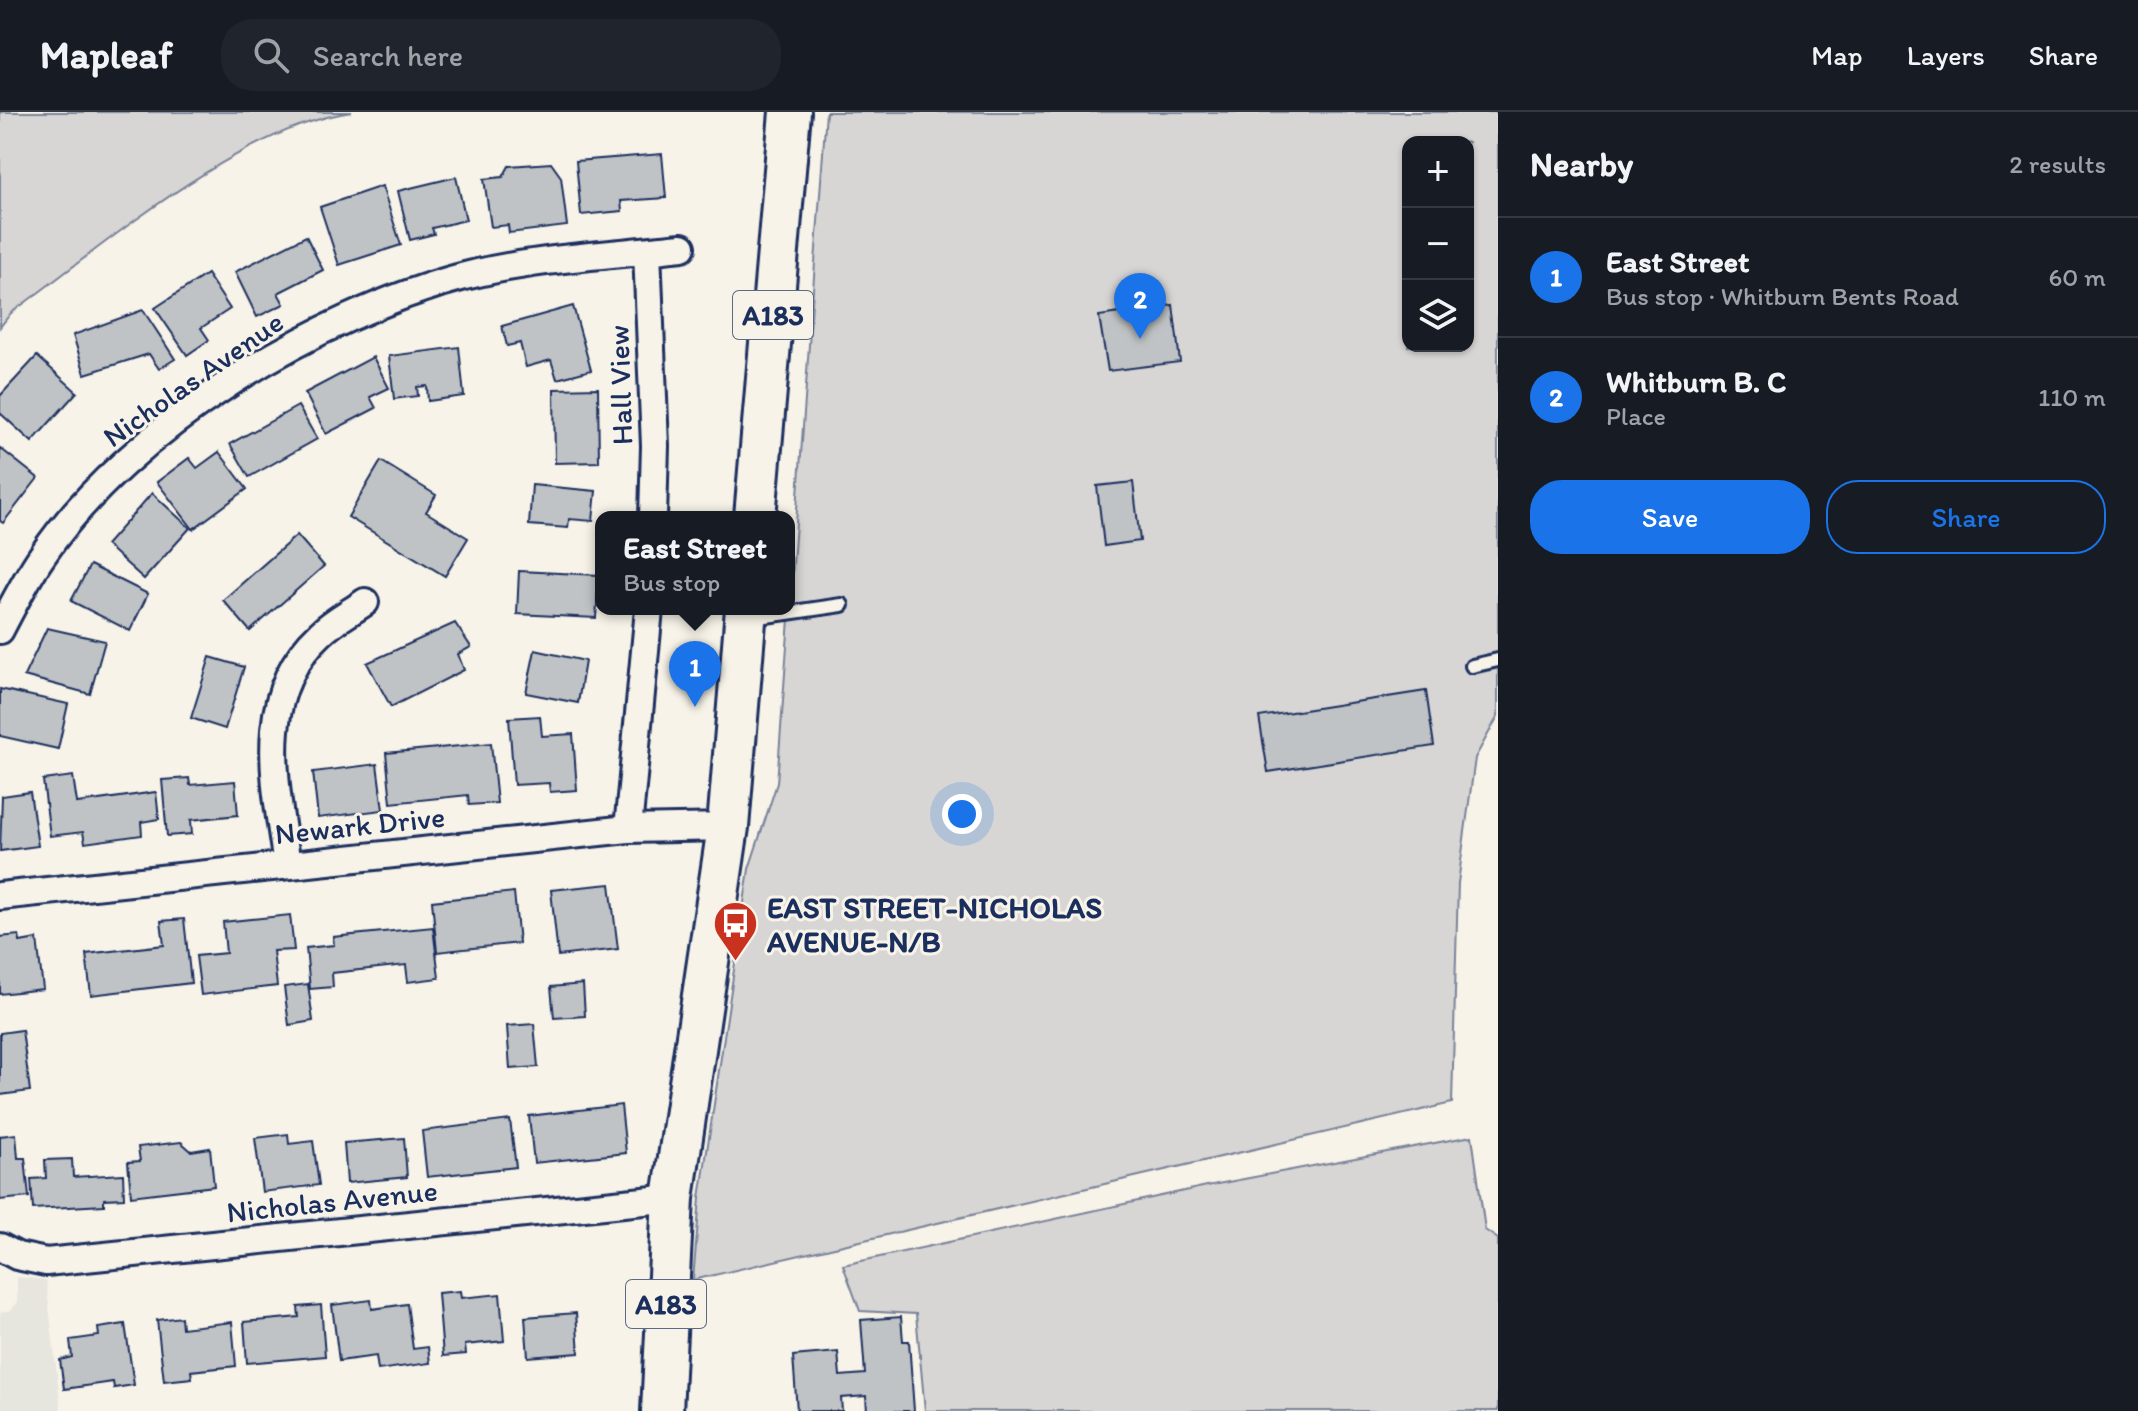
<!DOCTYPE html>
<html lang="en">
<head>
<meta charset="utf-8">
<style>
	body { margin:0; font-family:Itim,sans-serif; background:#20242c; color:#f1f3f6 }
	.controls { position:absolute; right:24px; top:24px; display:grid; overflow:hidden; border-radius:16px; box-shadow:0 2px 6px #0004 }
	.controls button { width:72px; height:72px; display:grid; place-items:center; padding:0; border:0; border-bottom:2px solid #363941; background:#171b24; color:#f1f3f6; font:40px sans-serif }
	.you { position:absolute; left:962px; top:702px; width:28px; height:28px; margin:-20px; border:6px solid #fff; border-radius:50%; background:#1a73e8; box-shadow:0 0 0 12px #1a73e833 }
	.badge { display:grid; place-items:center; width:52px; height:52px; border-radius:50%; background:#1a73e8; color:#fff; font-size:26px; font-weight:700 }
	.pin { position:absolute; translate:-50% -66px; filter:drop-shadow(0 2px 4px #0008) }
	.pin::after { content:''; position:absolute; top:42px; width:28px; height:24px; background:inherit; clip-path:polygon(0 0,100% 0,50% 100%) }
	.popup { position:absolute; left:595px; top:399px; width:200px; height:104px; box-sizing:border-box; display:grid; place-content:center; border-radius:16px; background:#171b24; filter:drop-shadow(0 2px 6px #0005); font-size:26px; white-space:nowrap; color:#9ea1a6 }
	.popup b { font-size:30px; color:#f1f3f6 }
	.popup::after { content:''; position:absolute; left:50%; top:100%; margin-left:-16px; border:16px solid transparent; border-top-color:#171b24 }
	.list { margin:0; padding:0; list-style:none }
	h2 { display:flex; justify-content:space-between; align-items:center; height:104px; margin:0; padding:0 32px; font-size:34px }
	h2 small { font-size:26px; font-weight:400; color:#9ea1a6 }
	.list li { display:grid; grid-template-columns:52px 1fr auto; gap:24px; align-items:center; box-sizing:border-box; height:120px; padding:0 32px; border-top:2px solid #363941 }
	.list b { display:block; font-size:30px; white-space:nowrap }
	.list p { margin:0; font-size:26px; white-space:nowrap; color:#9ea1a6 }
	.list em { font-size:26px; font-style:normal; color:#9ea1a6 }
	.actions { display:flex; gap:16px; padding:24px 32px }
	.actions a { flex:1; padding:18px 0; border:2px solid #1a73e8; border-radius:32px; text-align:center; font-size:28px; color:#1a73e8 }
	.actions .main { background:#1a73e8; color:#fff }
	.icon { flex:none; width:44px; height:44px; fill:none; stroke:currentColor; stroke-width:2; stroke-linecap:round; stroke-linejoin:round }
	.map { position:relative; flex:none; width:1498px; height:1299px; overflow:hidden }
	header { display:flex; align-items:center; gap:48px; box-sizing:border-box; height:112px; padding:0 40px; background:#171b24; border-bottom:2px solid #363941 }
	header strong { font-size:38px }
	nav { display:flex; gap:44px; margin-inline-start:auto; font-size:28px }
	.search { width:560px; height:72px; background:#20242c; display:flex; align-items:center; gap:20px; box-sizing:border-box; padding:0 28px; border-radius:32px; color:#9ea1a6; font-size:30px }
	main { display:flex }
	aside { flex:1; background:#171b24 }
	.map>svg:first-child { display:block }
</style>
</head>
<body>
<header>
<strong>Mapleaf</strong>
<div class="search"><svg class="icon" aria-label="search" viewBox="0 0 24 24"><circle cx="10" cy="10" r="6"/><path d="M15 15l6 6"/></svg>Search here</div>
<nav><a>Map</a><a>Layers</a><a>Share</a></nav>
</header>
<main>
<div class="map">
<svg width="1498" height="1299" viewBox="0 0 1498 1299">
	<rect width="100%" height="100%" fill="#f7f3e8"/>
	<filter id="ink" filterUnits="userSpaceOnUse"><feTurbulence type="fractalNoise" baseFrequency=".0125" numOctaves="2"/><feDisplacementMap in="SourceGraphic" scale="16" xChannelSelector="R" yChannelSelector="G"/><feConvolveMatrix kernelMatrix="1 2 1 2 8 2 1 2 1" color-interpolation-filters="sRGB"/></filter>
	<g filter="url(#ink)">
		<!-- built -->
		<path fill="#e6e5de" d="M17,1165L46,1168L61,1299H0V1201L11,1198L17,1191Z"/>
		<!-- green -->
		<g fill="#d7d6d4" stroke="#798299" stroke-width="2" fill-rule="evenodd">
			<path d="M0,0H352C238,16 104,134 11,201L0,215Z"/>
			<path d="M826,0H1498V604L1475,646L1458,771L1452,991L693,1168L700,1086L749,757L777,671ZM1408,30H1468V234H1408Z"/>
			<path d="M1472,1024L1485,1118L1498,1127V1299H925L916,1202L860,1199L843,1153L1207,1074Z"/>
		</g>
		<!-- building -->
		<g fill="#c0c3c5" stroke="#1b2f5e" stroke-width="2">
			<path d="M662,42L666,86L621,89L622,99L581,103L576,49Z"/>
			<path d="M551,51L561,65L567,114L509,121L508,113L491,115L484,67L503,65L509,54Z"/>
			<path d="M456,65L466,108L432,116L434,122L410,128L398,79Z"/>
			<path d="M382,74L401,133L339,153L320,95Z"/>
			<path d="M306,124L323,158L278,181L284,192L257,205L235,160Z"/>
			<path d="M207,162L230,197L201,216L209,228L187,243L155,196Z"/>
			<path d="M1173,193L1180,250L1108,259L1099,204Z"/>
			<path d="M573,194L591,258L557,267L551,248L526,255L520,231L507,234L502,214Z"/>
			<path d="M143,198L175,247L159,257L149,242L85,262L73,223Z"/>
			<path d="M459,235L464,284L428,289L427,274L417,275L418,284L394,287L389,244Z"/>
			<path d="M37,244L77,280L32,330L0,301V284Z"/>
			<path d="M373,245L389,276L370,285L376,296L326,322L305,281Z"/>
			<path d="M598,276L599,350L555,351L554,277Z"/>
			<path d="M298,294L317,327L249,365L230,332Z"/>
			<path d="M0,336L38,366L3,411L0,409Z"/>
			<path d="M219,340L247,377L193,417L157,370L189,346L197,356Z"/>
			<path d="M381,349L436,383L426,400L468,426L445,464L348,405Z"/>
			<path d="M1133,370L1140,429L1104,434L1097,374Z"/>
			<path d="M532,373L596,379L593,409L569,407L568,416L529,413Z"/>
			<path d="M152,381L190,416L144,467L106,433Z"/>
			<path d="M297,423L324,454L250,519L223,488Z"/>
			<path d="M90,453L148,482L130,519L71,489Z"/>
			<path d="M519,459L599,463L596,506L517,502Z"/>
			<path d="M455,511L471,535L458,542L464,558L391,595L367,551Z"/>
			<path d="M47,516L105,529L90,582L24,564Z"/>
			<path d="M535,538L585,549L578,591L526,581Z"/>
			<path d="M210,545L244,555L225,617L191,606Z"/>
			<path d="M0,577L68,592L58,637L0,624Z"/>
			<path d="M1426,579L1434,634L1268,660L1259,605Z"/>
			<path d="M540,604L542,624L573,622L577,678L550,680L549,671L514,673L509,606Z"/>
			<path d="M491,631L497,691L469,693L468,683L391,691L386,641Z"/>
			<path d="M377,652L383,698L318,706L313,660Z"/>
			<path d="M73,664L77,691L156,680L159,707L141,710L142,723L85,731L83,720L50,724L43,668Z"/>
			<path d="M189,666L190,673L235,669L238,703L191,708L192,722L167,724L162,668Z"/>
			<path d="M30,680L38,734L0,739L2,684Z"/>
			<path d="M610,772L618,837L558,844L551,778Z"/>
			<path d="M514,780L519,831L437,840L432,789Z"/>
			<path d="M290,803L294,838L273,839L277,874L201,883L196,844L226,841L223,810Z"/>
			<path d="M184,807L191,871L91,883L86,842L164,833L161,809Z"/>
			<path d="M433,815L439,866L408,870L406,853L332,861L333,875L310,877L306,836L334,833L333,825Z"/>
			<path d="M19,823L20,830L37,827L43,877L0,882V825Z"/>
			<path d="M308,872L313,909L289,913L284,875Z"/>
			<path d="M583,872L585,904L554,906L551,875Z"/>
			<path d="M534,912L538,955L510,957L507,914Z"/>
			<path d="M22,918L30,979L0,983V921Z"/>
			<path d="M621,993L626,1041L534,1051L529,1004Z"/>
			<path d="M510,1008L516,1055L427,1065L422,1019Z"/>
			<path d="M16,1022L18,1046H25L29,1085L0,1088V1024Z"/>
			<path d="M288,1022L289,1032L313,1029L319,1073L262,1080L255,1026Z"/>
			<path d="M404,1026L407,1065L347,1071L344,1031Z"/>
			<path d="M181,1030L191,1039L210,1036L214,1074L131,1084L128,1050L140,1049L138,1035Z"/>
			<path d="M72,1047L73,1065L123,1062L124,1086L104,1087V1093L33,1097L31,1067L46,1066L45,1048Z"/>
			<path d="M460,1179L461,1186L500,1182L504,1229L465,1233L466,1242L443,1244L438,1181Z"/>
			<path d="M371,1188L372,1197L407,1192L413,1237L428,1235L430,1251L378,1258L376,1244L339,1249L332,1193Z"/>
			<path d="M321,1193L325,1244L247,1251L244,1210L299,1205L298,1195Z"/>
			<path d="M576,1201L579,1241L528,1245L525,1205Z"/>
			<path d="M181,1205L182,1216L232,1210L236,1254L191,1259L192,1266L164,1269L157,1208Z"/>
			<path d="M901,1205L903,1229H909L914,1299H867L866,1284L841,1286L842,1299H797L793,1244L838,1240L840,1264L865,1262L861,1208Z"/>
			<path d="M125,1212L134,1273L114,1276L113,1270L64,1277L60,1248L72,1245L70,1228L99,1224L98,1216Z"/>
		</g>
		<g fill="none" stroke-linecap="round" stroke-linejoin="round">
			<defs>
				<g id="lane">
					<path d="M752,506L842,493"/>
					<path d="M1472,554L1498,548"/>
				</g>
				<g id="street">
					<path d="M647,139L655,334L653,405"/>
					<path d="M0,518C13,493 26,467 42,444C128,316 318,202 465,164C536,146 610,143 682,135"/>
					<path d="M628,717L649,497"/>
					<path d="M287,753C276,673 253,584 320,522C333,509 351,500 365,490"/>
					<path d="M0,784L628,717L728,715"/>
					<path d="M0,1135L17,1144L46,1150L673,1086"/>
				</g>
				<g id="primary">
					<path d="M755,405L790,0"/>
					<path d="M662,1299L673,1086L728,715L746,497"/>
				</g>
			</defs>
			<!-- lane casing -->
			<use href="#lane" stroke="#1b2f5e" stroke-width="18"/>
			<!-- street casing -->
			<use href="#street" stroke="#1b2f5e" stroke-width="32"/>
			<!-- primary casing -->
			<use href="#primary" stroke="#1b2f5e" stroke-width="46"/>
			<!-- lane -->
			<use href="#lane" stroke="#f7f3e8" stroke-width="12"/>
			<!-- street -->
			<use href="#street" stroke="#f7f3e8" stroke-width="26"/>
			<!-- primary -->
			<use href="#primary" stroke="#f7f3e8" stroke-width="40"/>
		</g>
	</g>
	<!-- icons -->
	<defs>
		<symbol id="bus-pin" viewBox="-11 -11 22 30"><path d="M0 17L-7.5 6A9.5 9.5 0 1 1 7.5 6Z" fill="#c8321e" stroke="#f7f3e8"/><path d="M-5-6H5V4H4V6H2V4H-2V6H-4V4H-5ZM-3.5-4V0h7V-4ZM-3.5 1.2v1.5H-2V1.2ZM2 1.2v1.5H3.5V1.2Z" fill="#fff"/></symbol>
	</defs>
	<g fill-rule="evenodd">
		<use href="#bus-pin" x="710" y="786" width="51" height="69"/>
	</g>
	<g text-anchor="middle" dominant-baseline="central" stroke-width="6" stroke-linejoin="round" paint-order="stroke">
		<!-- shield labels -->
		<g fill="#f7f3e8" stroke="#5d6a87" stroke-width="2">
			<rect x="733" y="179" width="80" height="48" rx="6"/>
			<rect x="626" y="1168" width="80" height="48" rx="6"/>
		</g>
		<g font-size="28" font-weight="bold" fill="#1b2f5e">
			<text x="773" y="203">A183</text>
			<text x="666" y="1192">A183</text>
		</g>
		<!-- street labels -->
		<g font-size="30" fill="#1b2f5e" stroke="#f7f3e8">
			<text transform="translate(193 267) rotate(-35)">Nicholas Avenue</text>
			<text transform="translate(620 273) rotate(-92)">Hall View</text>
			<text transform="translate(360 713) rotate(-6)">Newark Drive</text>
			<text transform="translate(332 1089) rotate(-6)">Nicholas Avenue</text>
		</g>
		<!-- poi labels -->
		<g font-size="30" font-weight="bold" fill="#1b2f5e" stroke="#f7f3e8" text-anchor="start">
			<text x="767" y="795">EAST STREET-NICHOLAS<tspan x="767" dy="34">AVENUE-N/B</tspan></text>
		</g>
	</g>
</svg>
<div class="controls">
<button>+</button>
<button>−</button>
<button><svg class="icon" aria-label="layers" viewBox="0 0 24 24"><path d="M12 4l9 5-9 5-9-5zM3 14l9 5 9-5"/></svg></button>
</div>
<div class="you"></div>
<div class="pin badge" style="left:695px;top:595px">1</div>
<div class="popup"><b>East Street</b>Bus stop</div>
<div class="pin badge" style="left:1140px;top:227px">2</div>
</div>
<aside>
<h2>Nearby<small>2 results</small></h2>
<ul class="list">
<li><span class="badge">1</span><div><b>East Street</b><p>Bus stop · Whitburn Bents Road</p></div><em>60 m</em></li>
<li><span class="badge">2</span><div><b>Whitburn B. C</b><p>Place</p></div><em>110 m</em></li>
</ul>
<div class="actions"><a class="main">Save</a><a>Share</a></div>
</aside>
</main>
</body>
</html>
